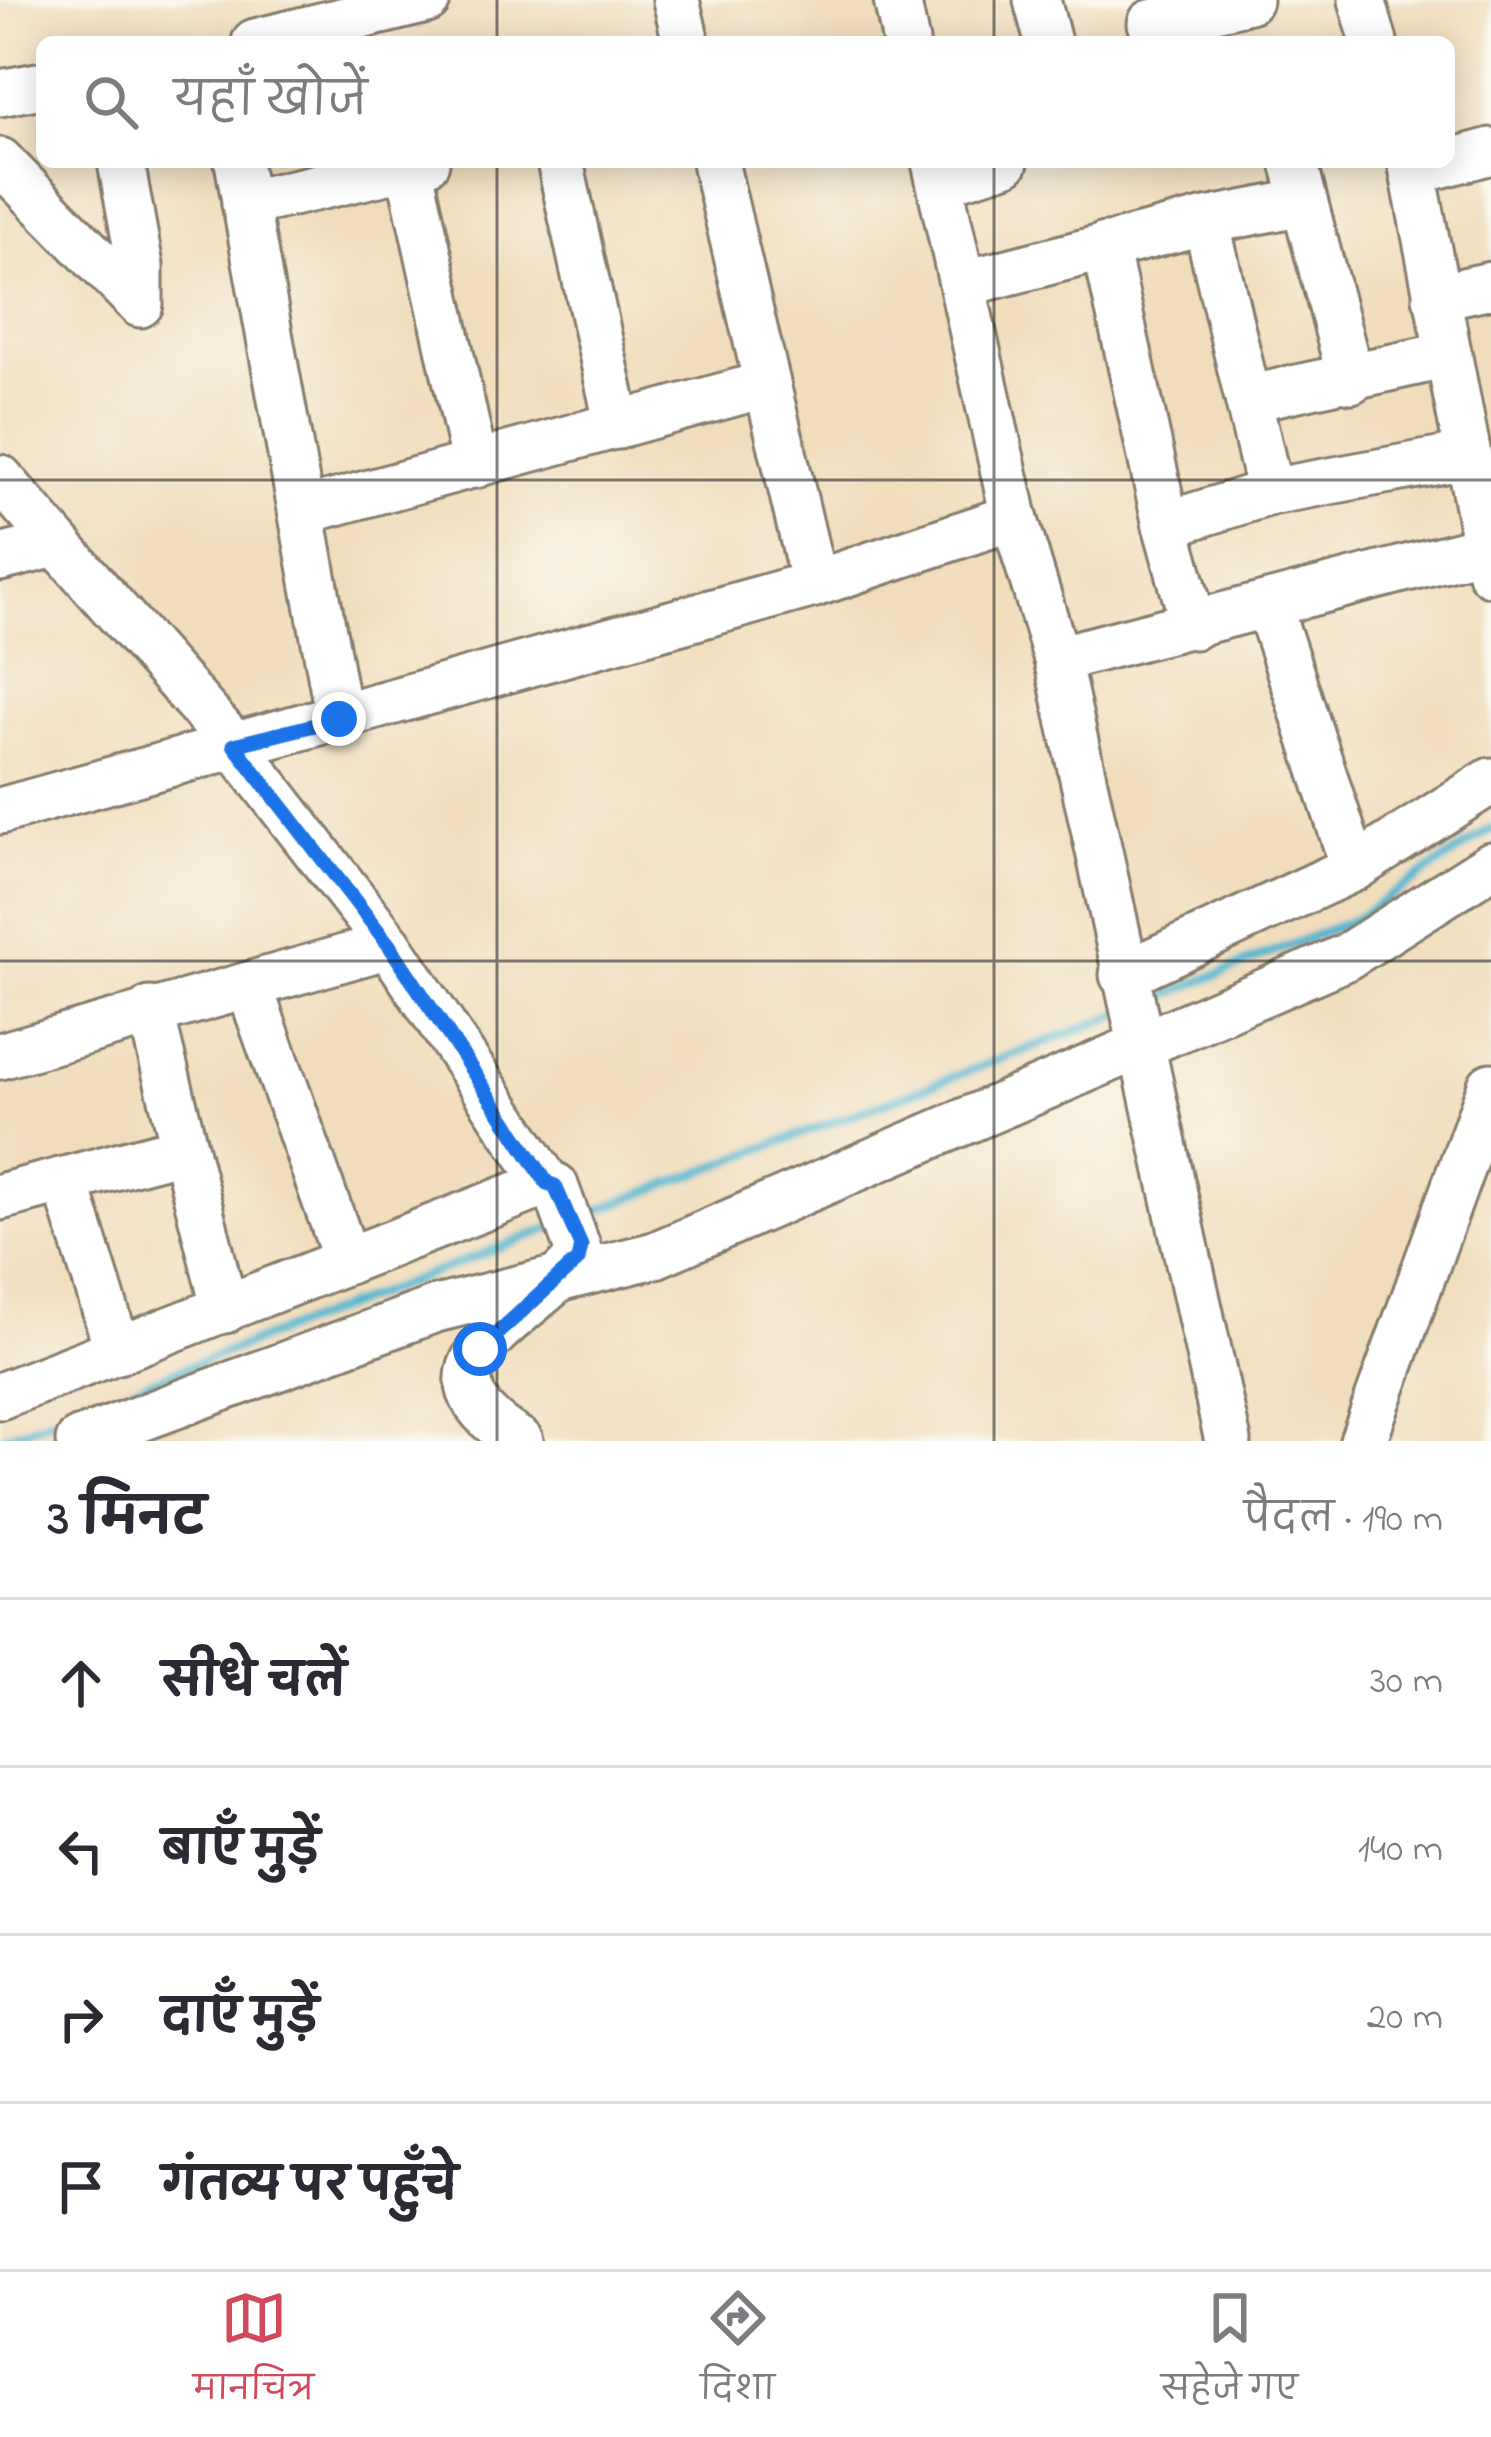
<!DOCTYPE html>
<html lang="hi">
<head>
<meta charset="utf-8">
<style>
	body { margin:0; font-family:"Indie Flower","Playpen Sans Deva",sans-serif; background:#f2f2f3; color:#2b2b33 }
	.stop { position:absolute; width:36px; height:36px; margin:-27px; border:9px solid #1a73e8; border-radius:50%; background:#fff }
	.stop.end { background:#1a73e8; border-color:#fff; box-shadow:0 3px 12px #0008 }
	.list { margin:0; padding:0; list-style:none }
	h2 { display:flex; justify-content:space-between; align-items:center; height:156px; margin:0; padding:0 48px; font-size:51px }
	h2 small { font-size:39px; font-weight:400; color:#7c7c81 }
	.list li { display:grid; grid-template-columns:78px 1fr auto; gap:36px; align-items:center; box-sizing:border-box; height:168px; padding:0 48px; border-top:3px solid #e1e1e2 }
	.list b { display:block; font-size:45px; white-space:nowrap }
	.list em { font-size:39px; font-style:normal; color:#7c7c81 }
	.icon { flex:none; width:66px; height:66px; fill:none; stroke:currentColor; stroke-width:2; stroke-linecap:round; stroke-linejoin:round }
	.map { position:relative; flex:none; width:1491px; height:1441px; overflow:hidden }
	.search { position:absolute; background:#fff; box-shadow:0 6px 30px #0003; left:36px; right:36px; top:36px; height:132px; display:flex; align-items:center; gap:30px; box-sizing:border-box; padding:0 42px; border-radius:18px; color:#7c7c81; font-size:45px }
	.sheet { height:828px; background:#fff }
	nav { display:flex; justify-content:space-around; align-items:center; box-sizing:border-box; height:168px; border-top:3px solid #e1e1e2; background:#fff; font-size:33px; color:#7c7c81 }
	nav a { display:grid; justify-items:center; gap:6px }
	nav .on { color:#d1495b }
	.map>svg:first-child { display:block }
</style>
</head>
<body>
<div class="map">
<svg width="1491" height="1441" viewBox="0 0 1491 1441">
	<rect width="100%" height="100%" fill="#fbf7ec"/>
	<filter id="ink" filterUnits="userSpaceOnUse"><feTurbulence type="fractalNoise" baseFrequency=".00833" numOctaves="2"/><feDisplacementMap in="SourceGraphic" scale="24" xChannelSelector="R" yChannelSelector="G"/><feConvolveMatrix kernelMatrix="1 2 1 2 8 2 1 2 1" color-interpolation-filters="sRGB"/></filter>
	<filter id="wash" filterUnits="userSpaceOnUse"><feTurbulence type="fractalNoise" baseFrequency=".004" numOctaves="4" result="noise"/><feDisplacementMap in="SourceGraphic" scale="48" xChannelSelector="R" yChannelSelector="G"/><feGaussianBlur stdDeviation="2.7" result="paint"/><feColorMatrix in="noise" values="0 0 0 0 0 0 0 0 0 0 0 0 0 0 0 0 0 1.4 0 .05"/><feComposite in="paint" operator="in"/></filter>
	<g filter="url(#wash)">
		<rect width="100%" height="100%" fill="#f1ddbc"/>
		<g fill="none" stroke-linecap="round" stroke-linejoin="round">
			<!-- stream -->
			<g stroke="#50b5cf" stroke-width="9">
				<path d="M1144,1004L1356,919L1491,829"/>
				<path d="M583,1216L1123,1013"/>
				<path d="M0,1439L556,1226"/>
			</g>
		</g>
	</g>
	<g filter="url(#ink)">
		<g fill="none" stroke-linecap="round" stroke-linejoin="round">
			<defs>
				<g id="minor">
					<path d="M676,0L686,42"/>
					<path d="M897,0L906,42"/>
					<path d="M1037,0L1048,42"/>
					<path d="M1362,0L1374,42"/>
					<path d="M1151,23L1249,0"/>
					<path d="M255,42L427,0"/>
					<path d="M0,93L42,85"/>
					<path d="M0,161L140,304V266L121,162"/>
					<path d="M238,162L339,719"/>
					<path d="M560,162L618,426"/>
					<path d="M715,162L814,584"/>
					<path d="M935,162L1014,517L1057,659L1228,1441"/>
					<path d="M1294,162L1351,380"/>
					<path d="M1411,162L1491,573"/>
					<path d="M409,166L475,465"/>
					<path d="M1414,172L1491,151"/>
					<path d="M941,182L1005,162"/>
					<path d="M245,204L426,162"/>
					<path d="M1206,221L1270,492"/>
					<path d="M1105,246L1166,525L1194,626"/>
					<path d="M966,283L1206,221L1304,202"/>
					<path d="M1436,297L1491,285"/>
					<path d="M1252,398L1448,355"/>
					<path d="M0,478L234,745L389,945L547,1183L555,1186L580,1255C530,1320 396,1366 520,1441"/>
					<path d="M304,511L767,384"/>
					<path d="M1166,525L1270,492L1466,456"/>
					<path d="M0,558L55,544"/>
					<path d="M1269,607L1354,868"/>
					<path d="M1057,659L1484,548"/>
					<path d="M0,811L814,584L1014,517"/>
					<path d="M1123,975L1354,868L1491,781"/>
					<path d="M249,986L347,1261"/>
					<path d="M150,1010L225,1310"/>
					<path d="M0,1056L389,945"/>
					<path d="M65,1180L118,1351"/>
					<path d="M0,1197L182,1149"/>
					<path d="M0,1396L547,1183"/>
					<path d="M79,1441L436,1309L655,1255L1346,957L1491,865"/>
					<path d="M1363,1441L1491,1086"/>
				</g>
			</defs>
			<!-- minor casing -->
			<use href="#minor" stroke="#867c6c" stroke-width="51"/>
			<!-- minor -->
			<use href="#minor" stroke="#fff" stroke-width="45"/>
		</g>
	</g>
	<g fill="none" stroke-linecap="round" stroke-linejoin="round" filter="url(#ink)">
		<!-- route -->
		<path stroke="#1a73e8" stroke-width="15" d="M339,719L234,745L389,945L547,1183L555,1186L581,1246L578,1260L480,1349"/>
	</g>
	<!-- grid -->
	<path fill="none" stroke="#1c1c1c" stroke-width="3" stroke-opacity="0.55" d="M497,0V42M994,0V42M497,162V1441M994,162V1441M0,480H1491M0,961H1491"/>
</svg>
<div class="stop" style="left:480px;top:1349px"></div>
<div class="stop end" style="left:339px;top:719px"></div>
<div class="search"><svg class="icon" aria-label="search" viewBox="0 0 24 24"><circle cx="10" cy="10" r="6"/><path d="M15 15l6 6"/></svg>यहाँ खोजें</div>
</div>
<section class="sheet">
<h2>3 मिनट<small>पैदल · 190 m</small></h2>
<ul class="list">
<li><svg class="icon" aria-label="ahead" viewBox="0 0 24 24"><path d="M12 20V5M6 11l6-6 6 6"/></svg><div><b>सीधे चलें</b></div><em>30 m</em></li>
<li><svg class="icon" aria-label="left" viewBox="0 0 24 24"><path d="M17 20v-9H6M10 6l-5 5 5 5"/></svg><div><b>बाएँ मुड़ें</b></div><em>140 m</em></li>
<li><svg class="icon" aria-label="right" viewBox="0 0 24 24"><path d="M7 20v-9h11M14 6l5 5-5 5"/></svg><div><b>दाएँ मुड़ें</b></div><em>20 m</em></li>
<li><svg class="icon" aria-label="arrive" viewBox="0 0 24 24"><path d="M6 21V4h12l-3 4 3 4H6"/></svg><div><b>गंतव्य पर पहुँचे</b></div></li>
</ul>
</section>
<nav>
<a class="on"><svg class="icon" aria-label="map" viewBox="0 0 24 24"><path d="M3 6l6-2 6 2 6-2v14l-6 2-6-2-6 2zM9 4v14M15 6v14"/></svg>मानचित्र</a>
<a><svg class="icon" aria-label="directions" viewBox="0 0 24 24"><path d="M12 3l9 9-9 9-9-9zM9 14v-3h6M13 9l2 2-2 2"/></svg>दिशा</a>
<a><svg class="icon" aria-label="saved" viewBox="0 0 24 24"><path d="M7 4h10v16l-5-4-5 4z"/></svg>सहेजे गए</a>
</nav>
</body>
</html>
